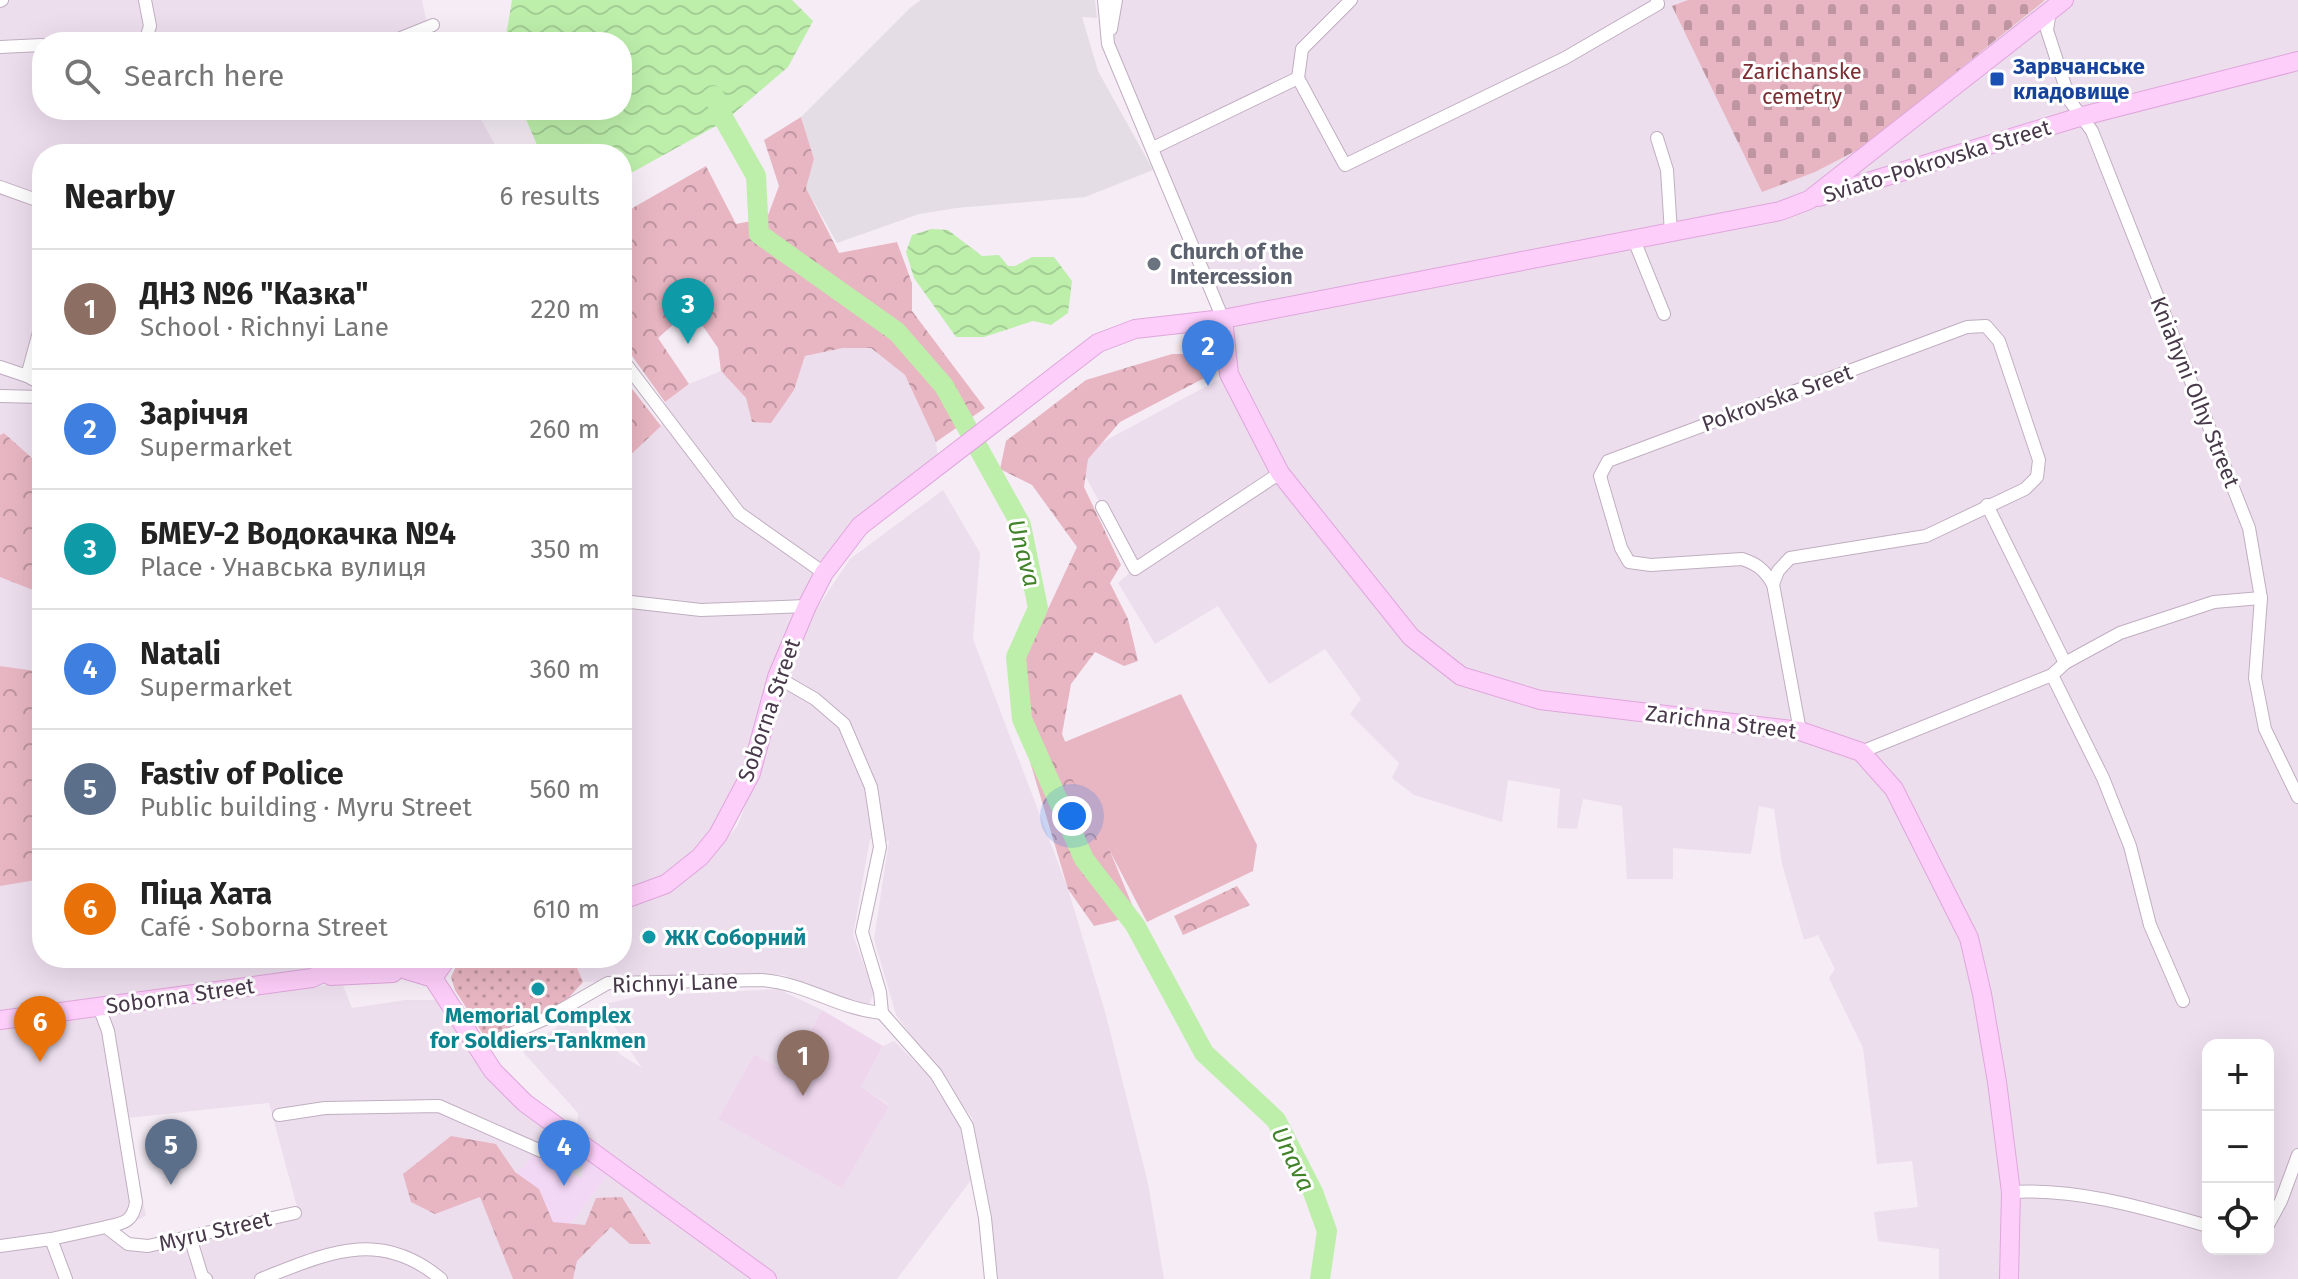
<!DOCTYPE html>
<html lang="en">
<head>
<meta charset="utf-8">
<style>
	body { margin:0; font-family:"Fira Sans",sans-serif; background:#f2f2f2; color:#222 }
	.controls { position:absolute; right:24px; bottom:24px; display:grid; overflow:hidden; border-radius:16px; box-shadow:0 8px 32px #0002 }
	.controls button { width:72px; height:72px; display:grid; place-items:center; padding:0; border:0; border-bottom:2px solid #e0e0e0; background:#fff; color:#222; font:40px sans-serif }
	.you { position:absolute; left:1072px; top:816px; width:28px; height:28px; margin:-20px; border:6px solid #fff; border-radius:50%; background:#1a73e8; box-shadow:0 0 0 12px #1a73e833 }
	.badge { display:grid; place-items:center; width:52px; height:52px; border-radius:50%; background:#db2777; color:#fff; font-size:26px; font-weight:700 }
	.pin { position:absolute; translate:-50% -66px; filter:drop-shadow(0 2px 4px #0008) }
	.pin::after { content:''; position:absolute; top:42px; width:28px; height:24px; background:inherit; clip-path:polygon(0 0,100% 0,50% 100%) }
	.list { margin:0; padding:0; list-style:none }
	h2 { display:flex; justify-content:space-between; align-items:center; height:104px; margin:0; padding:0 32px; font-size:34px }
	h2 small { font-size:26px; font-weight:400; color:#767676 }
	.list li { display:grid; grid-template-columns:52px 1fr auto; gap:24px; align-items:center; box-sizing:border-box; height:120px; padding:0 32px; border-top:2px solid #e0e0e0 }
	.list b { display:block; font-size:30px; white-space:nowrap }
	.list p { margin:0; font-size:26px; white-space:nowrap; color:#767676 }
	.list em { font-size:26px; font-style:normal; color:#767676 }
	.icon { flex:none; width:44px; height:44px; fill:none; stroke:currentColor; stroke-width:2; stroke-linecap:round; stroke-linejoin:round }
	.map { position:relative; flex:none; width:2298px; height:1279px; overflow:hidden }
	.search { position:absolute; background:#fff; box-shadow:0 8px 32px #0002; left:32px; top:32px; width:600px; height:88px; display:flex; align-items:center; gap:20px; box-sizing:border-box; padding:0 28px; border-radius:32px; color:#767676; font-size:30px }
	.panel { position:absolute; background:#fff; box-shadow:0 8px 32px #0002; left:32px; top:144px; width:600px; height:824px; border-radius:32px }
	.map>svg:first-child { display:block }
</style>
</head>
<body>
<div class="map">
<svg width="2298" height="1279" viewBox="0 0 2298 1279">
	<defs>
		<pattern id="forest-crowns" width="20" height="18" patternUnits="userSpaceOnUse" patternTransform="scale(2)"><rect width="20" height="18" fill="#e8b6c2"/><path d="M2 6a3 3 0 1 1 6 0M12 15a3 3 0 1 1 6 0" fill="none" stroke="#be95a0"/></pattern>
		<pattern id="cemetery-stones" width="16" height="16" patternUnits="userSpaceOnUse" patternTransform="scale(2)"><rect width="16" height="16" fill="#e8b6c2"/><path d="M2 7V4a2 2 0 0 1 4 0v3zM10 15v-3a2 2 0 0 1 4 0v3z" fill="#be95a0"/></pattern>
		<pattern id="park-dots" width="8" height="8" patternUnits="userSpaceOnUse" patternTransform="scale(2)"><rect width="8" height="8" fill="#e8b6c2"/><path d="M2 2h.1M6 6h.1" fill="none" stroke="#be95a0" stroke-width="1.8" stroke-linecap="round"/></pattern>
		<pattern id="water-waves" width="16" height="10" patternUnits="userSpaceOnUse" patternTransform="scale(2)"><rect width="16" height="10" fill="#bdefab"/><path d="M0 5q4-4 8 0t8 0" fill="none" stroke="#a4ce95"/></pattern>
	</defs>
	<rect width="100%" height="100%" fill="#f5ecf5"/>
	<!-- residential -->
	<g fill="#eddeed" fill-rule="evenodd">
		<path d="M0,0H422L426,19L439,42H42V110H476L500,154H42V467L4,433L0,435Z"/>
		<path d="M1116,0H2298V1279H1939V1249L1878,1241L1874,1212L1918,1207L1912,1161L1877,1164L1863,1048L1829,978L1835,969L1818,935L1804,940L1782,864L1774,809L1759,806L1751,854L1673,848V879H1627L1622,806L1583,799L1577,829L1557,828L1560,789L1508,780L1502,822L1414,795L1392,778L1399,763L1350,714L1361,699L1325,649L1269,684L1218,606L1155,644L1118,583L1135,568L1075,457L1229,374L1223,319L1108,44ZM2208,1045H2268V1249H2208Z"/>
		<path d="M843,348H871L905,375L936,442L938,458L837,546L733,801L695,855L659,881L622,896V463L661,426L665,402L689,384L721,371L746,398L752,421L794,390L805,356Z"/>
		<path d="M943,490L980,553L973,639L1068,889L1106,1015L1148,1183L1164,1279H998L991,1215L972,1118L896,1015L874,939L889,841L870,839L853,935L874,993L869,1004L857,1006L784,975L583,982L573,958H622V904L722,845L738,825L756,776L789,668L813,614L850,559Z"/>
		<path d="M0,577L38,591L35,672L0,666Z"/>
		<path d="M42,828V958H344L308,969L0,1013V835Z"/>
		<path d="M342,983L352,1008L406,1000H438L554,1131L520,1279H0V1029ZM269,1103L300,1218L144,1249L119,1245L106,1233L146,1216L127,1118Z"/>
		<path d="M778,989L822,1010L787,1072L754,1054L718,1119L889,1105L861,1087L883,1046L894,1041L929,1076L961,1129L971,1180L897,1279H774L577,1133L578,1113L522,1051L580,1011L621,1055L642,1068L600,1005L640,996Z"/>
		<path d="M609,1173L756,1279H529Z"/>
	</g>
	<!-- commercial -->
	<path fill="#f3d8f6" d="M554,1131L609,1173L563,1234L509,1184Z"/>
	<!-- industrial -->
	<path fill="#e4dde5" d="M921,0H1095L1097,18L1082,17L1098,71L1153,170L1085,197L956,208L919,214L837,243L806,188L814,159L801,117L910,8Z"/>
	<!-- education -->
	<path fill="#eed6ed" d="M822,1010L883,1046L861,1087L889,1106L842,1188L718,1119L754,1054L787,1072Z"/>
	<!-- forest -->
	<g fill="url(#forest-crowns)">
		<path d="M801,117L814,159L806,188L839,253L897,242L912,283V311L985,408L936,442L905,375L871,348H843L805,356L794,390L771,423L752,422L746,398L721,371L718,348L691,309L658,338L689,384L665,402L622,342V214L706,166L736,224L767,218L779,186L764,140Z"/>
		<path d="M1172,354H1202L1212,374L1120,422L1088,459L1084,487L1121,565L1110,583L1128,619L1138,661L1124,666L1095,652L1071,684L1062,734L1135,912L1115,921L1094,926L1068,889L1023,738L1026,656L1077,547L1032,485L1000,469L1006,441L1086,380Z"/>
		<path d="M622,376L661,426L622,463Z"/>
		<path d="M4,433L42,467V879L0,886V666L35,671L38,592L0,577V435Z"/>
		<path d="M1237,886L1250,905L1183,935L1174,916Z"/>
		<path d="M451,1136L496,1144L515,1172L539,1189L553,1222L585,1225L596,1198L622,1197L651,1244H630L611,1227L577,1261L573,1279H513L480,1197L435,1214L411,1202L403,1174Z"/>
	</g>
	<!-- cemetery -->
	<path fill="url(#cemetery-stones)" d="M1688,0H2044V1L1863,147L1815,172L1762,192L1672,6Z"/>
	<!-- park -->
	<path fill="url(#park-dots)" d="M460,958H573L583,982L564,1003L486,1039L455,990L451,977Z"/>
	<!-- pitch -->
	<path fill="#e8b6c2" d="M1181,694L1257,845L1253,871L1147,922L1055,746Z"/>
	<!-- parking -->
	<path fill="#e4e0e4" d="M552,1147L583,1164L581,1178L546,1159Z"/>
	<!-- water -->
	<g fill="url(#water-waves)">
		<path d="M512,0H792L813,21L788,67L725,121L622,178V154H541L522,110H622V42H505Z"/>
		<path d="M932,229L948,230L982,256L999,255L1008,266H1015L1032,257H1054L1072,281L1068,313L1051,325L1033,321L984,337H956L914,278L906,252L912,235Z"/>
	</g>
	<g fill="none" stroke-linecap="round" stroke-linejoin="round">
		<!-- river -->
		<path stroke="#bdefab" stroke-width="20" d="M714,96L725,121L756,176L759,234L897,332L944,386L1021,525L1038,608L1016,657L1022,719L1084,859L1135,925L1204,1053L1276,1120L1313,1192L1327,1231L1320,1279"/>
		<defs>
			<g id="street">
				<path d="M145,0L150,26L145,42"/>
				<path d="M1104,0L1108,44L1223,319"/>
				<path d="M0,1L2,0"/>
				<path d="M2050,11L2047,30L2070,101L2092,131L2249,528L2261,598L2255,678L2265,729L2298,797"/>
				<path d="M1111,29L1116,0"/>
				<path d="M391,42L433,25"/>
				<path d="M0,47L42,45"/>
				<path d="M1298,78L1345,165L1565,58L1658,4L1657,0"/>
				<path d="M1657,138L1667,170L1671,233"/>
				<path d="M1153,148L1298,78L1302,49L1351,0"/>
				<path d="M0,187L42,202"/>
				<path d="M1634,240L1664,314"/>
				<path d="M1986,326L1999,341L2039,460L2037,477L2025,489L1926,536L1790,558L1778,571L1773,584C1765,571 1758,564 1742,559L1651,565L1629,562L1621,548L1600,476L1608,461L1967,327Z"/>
				<path d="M622,359L739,513L824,573"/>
				<path d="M0,367L27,376L42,384"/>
				<path d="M27,376L42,321"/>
				<path d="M0,396L42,397"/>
				<path d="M1987,505L2065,663"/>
				<path d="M1102,507L1135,569L1280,473"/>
				<path d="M1773,584L1800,731"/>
				<path d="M622,601L701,610L807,606"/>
				<path d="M2052,675L2103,778L2130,846L2150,925L2183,1001"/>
				<path d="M777,677L815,699L844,724L871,787L880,847L862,932L880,992L882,1013L936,1074L967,1126L985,1218L991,1279"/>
				<path d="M1861,752L2052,675L2065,663L2120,633L2214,602L2261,598"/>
				<path d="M99,1007L108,1031L136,1202C133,1222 124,1223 106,1227"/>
				<path d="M478,1048L547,1018L608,983L762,980C808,984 838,1009 882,1013"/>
				<path d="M279,1115L325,1108L439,1106L541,1151L560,1130"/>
				<path d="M2011,1192C2078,1188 2144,1208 2208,1226"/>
				<path d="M2268,1225L2281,1201L2298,1155"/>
				<path d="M190,1237L202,1276L206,1279"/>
				<path d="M51,1239L66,1279"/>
				<path d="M0,1246L51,1239L106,1227L128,1244L148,1246L295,1213"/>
				<path d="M261,1279C326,1254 379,1227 441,1279"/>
			</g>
			<g id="secondary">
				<path d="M1819,197L2083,116L2298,61"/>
				<path d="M1223,319L1229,374L1280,473L1411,637L1461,676L1540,700L1800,731L1861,752L1894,789L1969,938L1982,994L1997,1082L2011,1192L2009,1279"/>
				<path d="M622,900L666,884L700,857L718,835L751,773L777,677L807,606L824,573L860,526L1098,343L1135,329L1223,319L1780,211L1809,200L2064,0"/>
				<path d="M366,958L433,978L493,1071L525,1103L767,1279"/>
				<path d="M331,976L393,973"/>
				<path d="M433,978L447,958"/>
				<path d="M0,1020L312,978L356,958"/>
			</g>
		</defs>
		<!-- street casing -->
		<use href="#street" stroke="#c0aec1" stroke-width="14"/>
		<!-- secondary casing -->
		<use href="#secondary" stroke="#dfa6dc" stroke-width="20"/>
		<!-- street -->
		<use href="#street" stroke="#fff" stroke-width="12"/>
		<!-- secondary -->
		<use href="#secondary" stroke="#fdcef9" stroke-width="18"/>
	</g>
	<!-- markers -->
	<rect fill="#1a4fb4" stroke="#fff" stroke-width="3" x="1989" y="71" width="16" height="16" rx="4"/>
	<circle fill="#6b7280" stroke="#fff" stroke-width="3" cx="1154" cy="264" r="8"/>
	<g fill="#0f9aa8" stroke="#fff" stroke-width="3">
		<circle cx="649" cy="937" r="8"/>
		<circle cx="538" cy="989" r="8"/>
	</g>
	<g text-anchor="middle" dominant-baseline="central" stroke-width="6" stroke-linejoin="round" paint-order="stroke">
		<!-- transit labels -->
		<g font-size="22" font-weight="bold" fill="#164399" stroke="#fff" text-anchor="start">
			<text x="2013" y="66">Зарвчанське<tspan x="2013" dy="25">кладовище</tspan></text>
		</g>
		<!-- park labels -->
		<g font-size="22" fill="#7b2d32" stroke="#fff">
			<text x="1802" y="71">Zarichanske<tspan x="1802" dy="25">cemetry</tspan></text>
		</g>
		<!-- street labels -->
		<g font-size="22" fill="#48394a" stroke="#fff">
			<text transform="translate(1937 161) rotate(-17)">Sviato-Pokrovska Street</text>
			<text transform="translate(2195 392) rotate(68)">Kniahyni Olhy Street</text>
			<text transform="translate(1777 398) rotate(-20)">Pokrovska Sreet</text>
			<text transform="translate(769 710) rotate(-71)">Soborna Street</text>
			<text transform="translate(1721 722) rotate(7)">Zarichna Street</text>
			<text transform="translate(675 983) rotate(-2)">Richnyi Lane</text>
			<text transform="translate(180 996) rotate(-8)">Soborna Street</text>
			<text transform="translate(215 1231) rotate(-13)">Myru Street</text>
		</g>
		<!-- worship labels -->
		<g font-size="22" font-weight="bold" fill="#5b616d" stroke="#fff" text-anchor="start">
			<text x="1170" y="251">Church of the<tspan x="1170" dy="25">Intercession</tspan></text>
		</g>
		<!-- culture labels -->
		<g font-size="22" font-weight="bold" fill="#0d838f" stroke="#fff" text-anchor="start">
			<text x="665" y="937">ЖК Соборний</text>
			<text x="538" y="1015" text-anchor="middle">Memorial Complex<tspan x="538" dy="25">for Soldiers-Tankmen</tspan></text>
		</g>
		<!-- water labels -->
		<g font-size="24" font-style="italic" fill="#41822a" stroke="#fff">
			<text transform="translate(1024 553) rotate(75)">Unava</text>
			<text transform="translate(1293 1159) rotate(64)">Unava</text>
		</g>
	</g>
</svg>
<div class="controls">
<button>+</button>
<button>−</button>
<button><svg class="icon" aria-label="locate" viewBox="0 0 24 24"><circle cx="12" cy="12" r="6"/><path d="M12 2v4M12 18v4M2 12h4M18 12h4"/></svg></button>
</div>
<div class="you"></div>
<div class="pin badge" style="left:803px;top:1096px;background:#8d6e63">1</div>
<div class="pin badge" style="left:1208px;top:386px;background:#3f7fe0">2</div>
<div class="pin badge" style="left:688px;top:344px;background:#0f9aa8">3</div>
<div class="pin badge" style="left:564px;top:1186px;background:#3f7fe0">4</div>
<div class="pin badge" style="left:171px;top:1185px;background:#5c6f8a">5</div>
<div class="pin badge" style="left:40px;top:1062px;background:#e8710a">6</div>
<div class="search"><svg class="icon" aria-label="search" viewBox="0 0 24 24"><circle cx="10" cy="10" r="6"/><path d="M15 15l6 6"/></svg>Search here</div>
<section class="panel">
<h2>Nearby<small>6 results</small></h2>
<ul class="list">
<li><span class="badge" style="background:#8d6e63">1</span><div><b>ДНЗ №6 &quot;Казка&quot;</b><p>School · Richnyi Lane</p></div><em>220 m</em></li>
<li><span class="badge" style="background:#3f7fe0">2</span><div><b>Заріччя</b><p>Supermarket</p></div><em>260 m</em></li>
<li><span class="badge" style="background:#0f9aa8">3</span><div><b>БМЕУ-2 Водокачка №4</b><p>Place · Унавська вулиця</p></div><em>350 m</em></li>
<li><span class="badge" style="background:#3f7fe0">4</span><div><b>Natali</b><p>Supermarket</p></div><em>360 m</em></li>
<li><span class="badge" style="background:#5c6f8a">5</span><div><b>Fastiv of Police</b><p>Public building · Myru Street</p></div><em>560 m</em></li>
<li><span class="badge" style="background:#e8710a">6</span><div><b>Піца Хата</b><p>Café · Soborna Street</p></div><em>610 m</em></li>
</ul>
</section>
</div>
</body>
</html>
